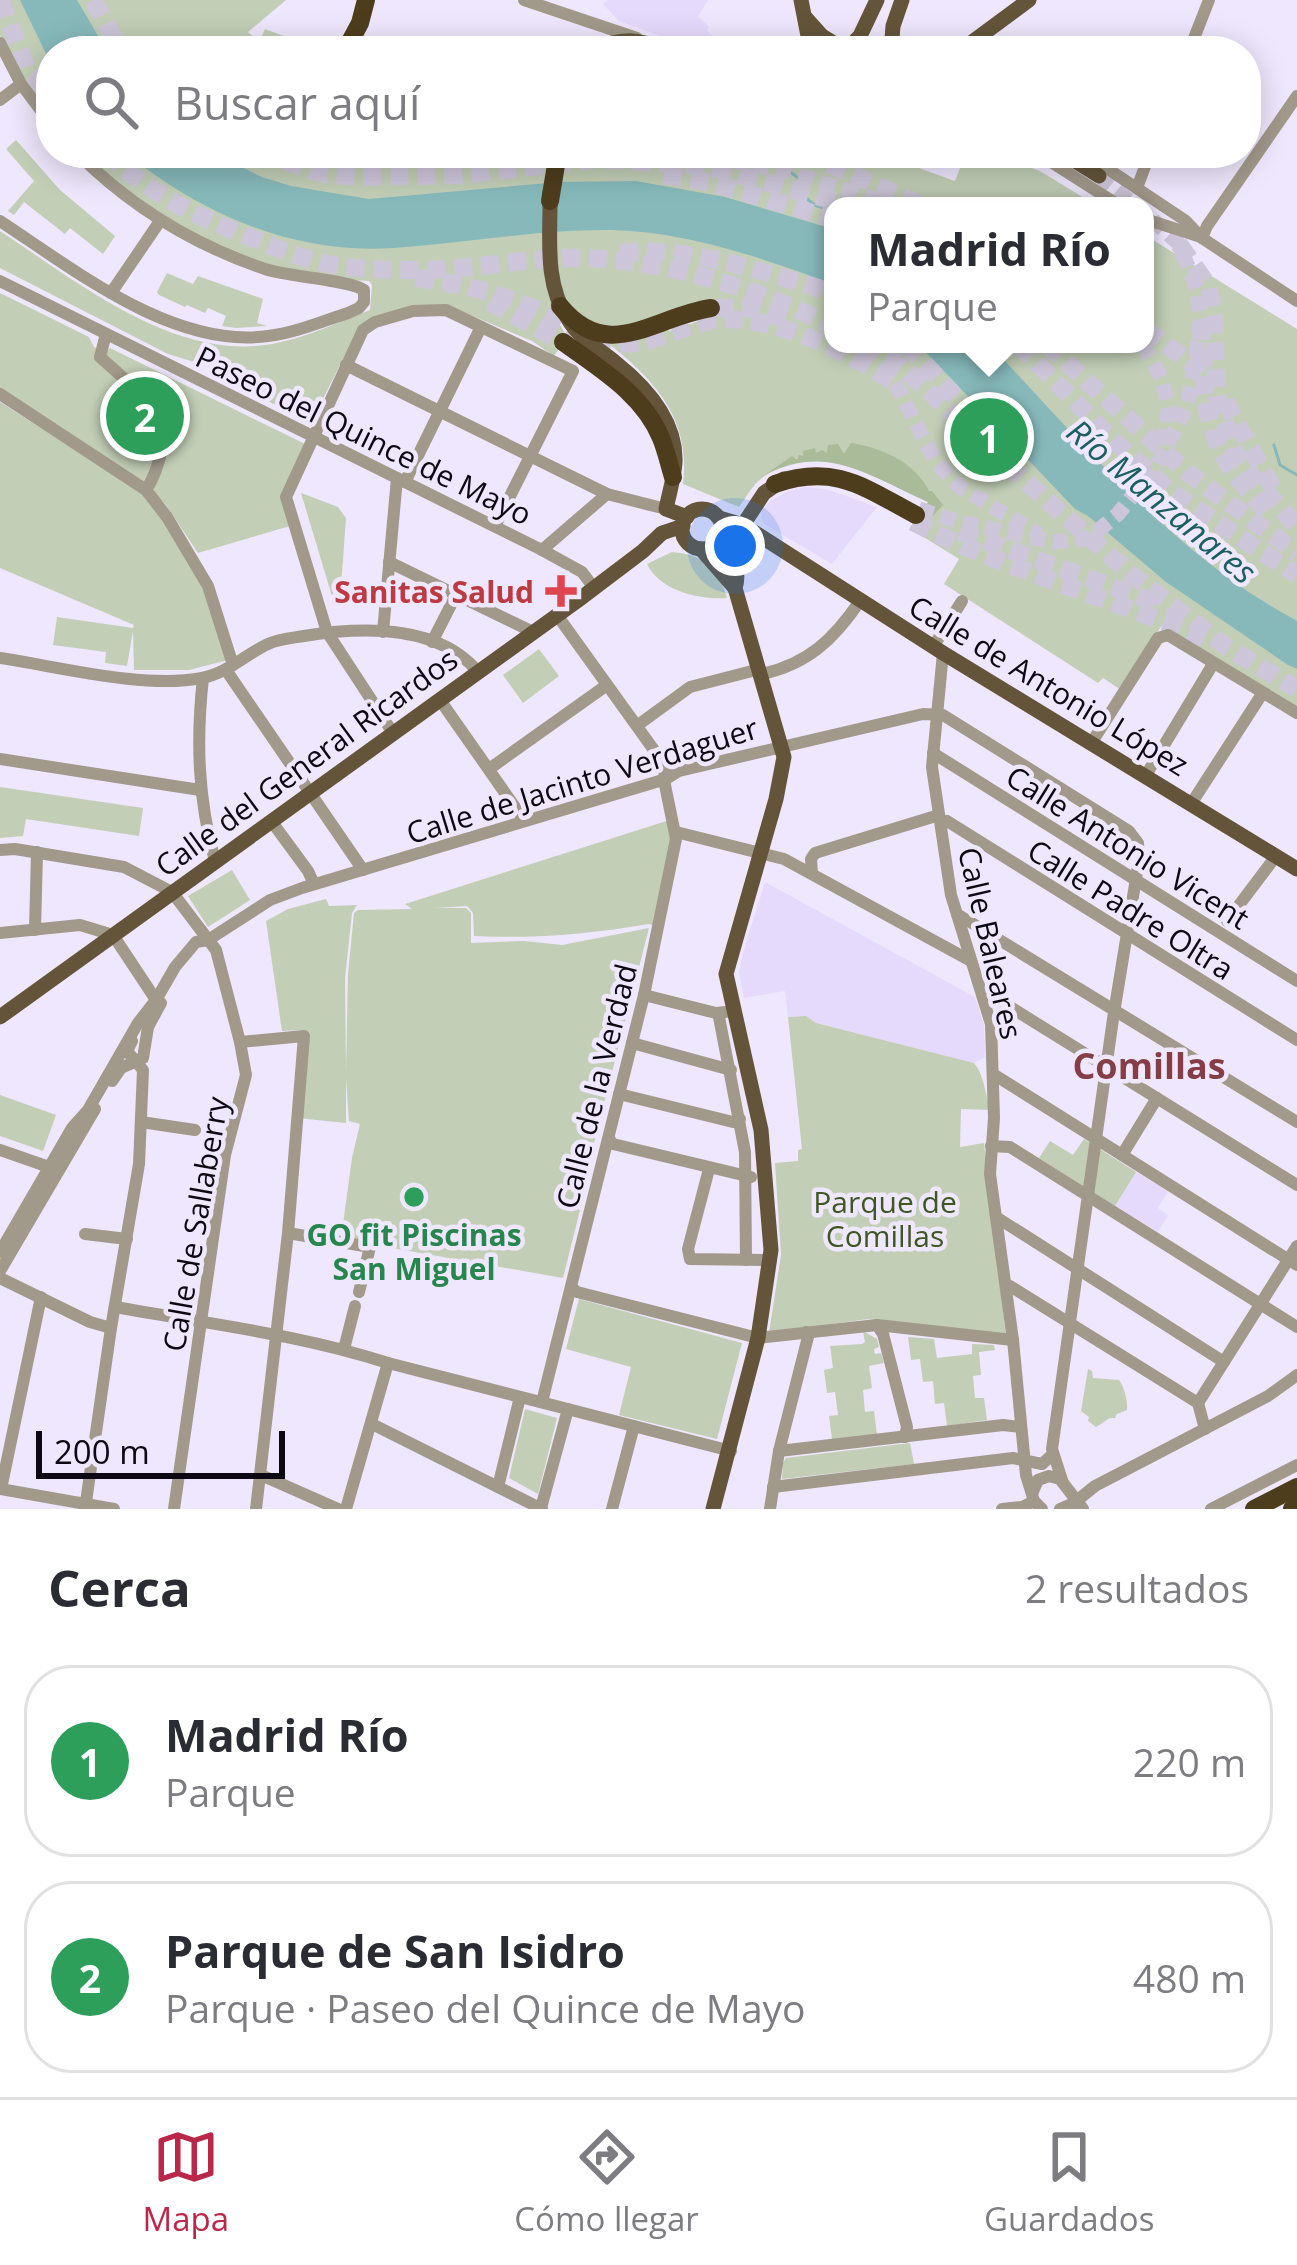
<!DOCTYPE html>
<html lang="es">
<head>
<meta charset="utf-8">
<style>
	body { margin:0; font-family:"Open Sans",sans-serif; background:#f2f2f3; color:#2b2b33 }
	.scale { position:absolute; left:36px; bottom:30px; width:249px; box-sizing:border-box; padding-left:12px; border:6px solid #0d0914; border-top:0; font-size:33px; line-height:42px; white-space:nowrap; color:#0d0914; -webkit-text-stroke:9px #efe7fd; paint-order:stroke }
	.you { position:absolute; left:735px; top:546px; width:42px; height:42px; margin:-30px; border:9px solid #fff; border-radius:50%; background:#1a73e8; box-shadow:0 0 0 18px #1a73e833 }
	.badge { display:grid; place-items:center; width:78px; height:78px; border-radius:50%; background:#b92849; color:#fff; font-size:39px; font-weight:700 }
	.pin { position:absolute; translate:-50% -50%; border:6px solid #fff; box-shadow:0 3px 12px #0006 }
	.popup { position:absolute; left:824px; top:197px; width:330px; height:156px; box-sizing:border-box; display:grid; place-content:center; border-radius:24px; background:#fff; filter:drop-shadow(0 3px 9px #0005); font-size:39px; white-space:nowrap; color:#7c7c81 }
	.popup b { font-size:45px; color:#2b2b33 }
	.popup::after { content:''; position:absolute; left:50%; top:100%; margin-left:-24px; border:24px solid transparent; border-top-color:#fff }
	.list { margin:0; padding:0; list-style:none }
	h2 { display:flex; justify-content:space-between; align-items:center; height:156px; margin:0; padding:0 48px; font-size:51px }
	h2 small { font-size:39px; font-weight:400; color:#7c7c81 }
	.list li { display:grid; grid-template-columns:78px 1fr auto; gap:36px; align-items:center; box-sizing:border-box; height:192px; margin:0 24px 24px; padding:0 24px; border:3px solid #e1e1e2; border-radius:48px }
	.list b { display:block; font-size:45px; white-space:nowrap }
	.list p { margin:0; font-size:39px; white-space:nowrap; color:#7c7c81 }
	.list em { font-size:39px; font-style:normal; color:#7c7c81 }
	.icon { flex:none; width:66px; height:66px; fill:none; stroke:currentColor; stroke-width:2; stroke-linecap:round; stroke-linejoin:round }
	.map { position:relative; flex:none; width:1297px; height:1509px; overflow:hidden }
	.search { position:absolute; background:#fff; box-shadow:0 6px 30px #0003; left:36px; right:36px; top:36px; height:132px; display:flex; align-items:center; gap:30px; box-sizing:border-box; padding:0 42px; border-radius:48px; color:#7c7c81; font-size:45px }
	.sheet { height:588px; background:#fff }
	nav { display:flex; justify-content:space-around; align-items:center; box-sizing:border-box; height:168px; border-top:3px solid #e1e1e2; background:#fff; font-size:33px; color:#7c7c81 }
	nav a { display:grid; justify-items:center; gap:6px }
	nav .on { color:#b92849 }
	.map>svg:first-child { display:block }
</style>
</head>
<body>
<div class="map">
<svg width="1297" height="1509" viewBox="0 0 1297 1509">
	<rect width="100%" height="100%" fill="#efe7fd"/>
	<!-- built -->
	<g fill="#e6dafc">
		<path d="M608,0H708L698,16L709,27L707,30L727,51H702L619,21L603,4Z"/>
		<path d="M806,487L829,490L877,507L832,564L764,524L761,517L762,510L770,501L786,492Z"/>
		<path d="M765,882L975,997L984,1025L985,1057L974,1063L816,1023L805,1016L788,1017L785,991L744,998L739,973L742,956Z"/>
		<path d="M1136,1172L1168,1191L1158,1208L1168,1215L1158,1232L1115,1206Z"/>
	</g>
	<!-- green -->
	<g fill="#c2ceb6">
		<path d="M0,0H286L248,32L259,42L265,29L289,38L284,51L266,43L275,51H51V119L25,82L0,35Z"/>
		<path d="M16,140L60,190L115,236L103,254L70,228L65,234L24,202L14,215L8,211L34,181L6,149Z"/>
		<path d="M81,153H784L791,156L793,153H877L955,181L964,158L1010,160L1040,171L1097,206H833V344H1145V235L1297,329V709L1162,625L1121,690L1103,678L1098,683L944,584L959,559L914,531L928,502C878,480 813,436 762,478C752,485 746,498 739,507L683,484C691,420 656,381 609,344L611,340L664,327L669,331L711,317L598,327L575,312L567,301L551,309L567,337L554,356L532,341L449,306L360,326L314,416L307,420L302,418L219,377H232L233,374L168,354L0,268V231C73,279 164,353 256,346C295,343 334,324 370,310L372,285L369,281L335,279L269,267L224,250L140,204Z"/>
		<path d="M167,273L193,284L198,276L263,299L257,323L267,326L236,328L222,326L226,316L208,308L205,313L187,305L185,307L159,295L157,292Z"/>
		<path d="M0,293L89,337L94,347L105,352L110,348L305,444L282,496L290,526L198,553L166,505L153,492L0,389Z"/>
		<path d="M0,402L147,496L205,580L228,660L189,670H134L133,631L127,666L105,663L106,652L53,645L57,617L133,628L134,625L0,568Z"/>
		<path d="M301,493L338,507L346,518L340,601L332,596Z"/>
		<path d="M672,552C704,555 718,567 727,598C699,600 660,591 647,564Z"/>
		<path d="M539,649L559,676L523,703L503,675Z"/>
		<path d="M0,787L143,808L139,836L26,819L23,836L0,838Z"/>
		<path d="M673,819L658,927L649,924C590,934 534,939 474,936L473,913L467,906L435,908H466L471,913V943L524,941L562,945L649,928L577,1209L580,1210L563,1278L341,1239L352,1158L360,1124L349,1121L346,1077V1123L297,1118L304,1036L301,1030L282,1031L266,921L288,909L326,899L329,906L357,905L352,913L345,978L346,1073L348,974L354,913L358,910L412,909L405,904Z"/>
		<path d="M232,870L250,900L208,927L188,896Z"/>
		<path d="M806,1016L816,1023L974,1063C985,1076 984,1093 991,1110L961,1109L960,1147L984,1143L1006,1335L868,1319L769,1333L781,1255L775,1163L798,1161V1150L802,1149L788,1017Z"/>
		<path d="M0,1095L56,1115L43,1151L0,1136Z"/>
		<path d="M1084,1139L1136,1172L1115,1206L1039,1158L1050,1141L1073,1155Z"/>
		<path d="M579,1299L742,1343L717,1439L619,1415L631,1367L566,1349Z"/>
		<path d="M863,1331L877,1339L879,1347L874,1349L875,1354L881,1353L884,1363L869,1366L872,1388L863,1390L865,1412L874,1411L877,1435L832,1439L829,1416L838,1415L835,1392L827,1393L824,1370L833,1368L830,1346L862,1344L865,1342Z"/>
		<path d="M908,1337L934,1339L937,1358L972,1354V1344L994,1345L995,1350L979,1352L981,1375L973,1376L975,1398H984L987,1420L947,1426L944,1403L935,1404L933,1381L923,1382L920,1359L911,1360Z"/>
		<path d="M1088,1369L1092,1371L1093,1378L1119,1380C1124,1386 1128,1402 1127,1410L1117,1414L1115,1418H1110L1096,1427L1088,1421L1089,1417L1081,1411Z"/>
		<path d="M525,1409L557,1418L538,1494L509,1478Z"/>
		<path d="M910,1443L914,1464L782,1479L783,1463L786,1458Z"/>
	</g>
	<!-- forest -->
	<path fill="#a9bb98" d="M851,443C882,448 915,462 929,491H932L943,505L921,529L916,527L928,502C869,476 825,441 762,477L792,456L797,460L799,455L803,456V451L815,448L816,453L822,450L827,453L828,445L838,444L844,454Z"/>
	<!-- water -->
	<g fill="#87b9bb">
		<path d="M20,0H77L107,51H51V64Z"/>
		<path d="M126,153H212L262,177L291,186L369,199L559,182L636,181L725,197L833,229V284C762,258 689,232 612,230C539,229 467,243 394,248C295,255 202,215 126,153Z"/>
		<path d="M918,344H989C1084,444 1173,555 1297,621V669L1288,665L1166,582L1088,516L1075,509Z"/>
	</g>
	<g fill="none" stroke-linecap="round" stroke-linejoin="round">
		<!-- stream -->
		<g stroke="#87b9bb" stroke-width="3">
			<path d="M764,153C772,167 788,167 799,179"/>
			<path d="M802,191C808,203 819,209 833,208"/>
			<path d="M843,206L869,199L891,206"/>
			<path d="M1274,445L1280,465L1297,475"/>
		</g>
		<!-- major-tunnel -->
		<g stroke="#cdc6da" stroke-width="15" stroke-dasharray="15 8" stroke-linecap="butt">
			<path d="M686,153L784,170L895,206"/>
			<path d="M1099,176L1136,206"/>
			<path d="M1142,344L1161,377L1169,409L1161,449"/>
			<path d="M895,383L936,462L961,488L1040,535"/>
			<path d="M919,509L956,521L1053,542L1079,540L1093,535L1118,514L1158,464L1188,403L1201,322L1197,289L1179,244L1153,220"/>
		</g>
		<!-- highway-tunnel -->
		<g stroke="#cdc6da" stroke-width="18" stroke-dasharray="18 9" stroke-linecap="butt">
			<path d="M0,0L28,71L51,96"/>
			<path d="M93,0L121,51"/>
			<path d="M105,153C155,196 193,215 254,239C277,248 300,258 324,263C356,270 390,270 424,270C473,269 521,259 570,258C656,257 757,287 833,327"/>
			<path d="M259,153L327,175L363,177L460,175L599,159L708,167L854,206"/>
			<path d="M804,153L923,206"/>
			<path d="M664,175L712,183L833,219"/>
			<path d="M1179,244L1209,287L1214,317L1217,397L1237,458L1297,527"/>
			<path d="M620,253C690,246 751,269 818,288L833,295"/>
			<path d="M416,278C459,284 500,293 540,311C563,320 583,337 607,342C642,350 672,330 705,322C760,308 850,352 895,383"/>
			<path d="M490,302L563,342"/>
			<path d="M715,308H749L788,320"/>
			<path d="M1201,322C1205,408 1202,448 1268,512"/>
			<path d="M1145,329L1200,370L1208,379"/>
			<path d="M863,344L901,366L1025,481L1132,575L1228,648L1297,689"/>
			<path d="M906,344L989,432"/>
			<path d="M1018,344L1109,436L1172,493L1297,575"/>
			<path d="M1046,344L1187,472L1297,553"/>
			<path d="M1225,401L1275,492"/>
			<path d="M913,522C1006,570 1108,597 1204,638"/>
			<path d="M960,532L1160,604"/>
		</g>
		<!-- minor -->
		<g stroke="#a1998a" stroke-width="12">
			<path d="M524,0L637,38"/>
			<path d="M0,43L21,84L51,124"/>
			<path d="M1189,51L1209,0"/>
			<path d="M0,100L21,84"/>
			<path d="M1031,153L1051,162L1120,206"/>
			<path d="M1084,153L1186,221L1202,238L1297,301"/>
			<path d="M1137,188L1150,153"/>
			<path d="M1145,219L1201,237"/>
			<path d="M0,221C75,270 173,349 268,336C295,333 323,321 348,313L359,308L364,302V290C350,280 289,277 265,269C194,245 130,206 77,153"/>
			<path d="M1202,238L1207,226L1297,96"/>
			<path d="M0,281L542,550L582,572L594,588"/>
			<path d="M111,293L160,221"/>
			<path d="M106,334L100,357L158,409C170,431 159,470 146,490"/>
			<path d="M346,365L607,494L666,509"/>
			<path d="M0,394L146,490L167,517L208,586L233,665"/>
			<path d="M405,482L481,327"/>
			<path d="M542,550L607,494"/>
			<path d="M389,562L533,632"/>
			<path d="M383,632L397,478"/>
			<path d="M432,642L456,595"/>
			<path d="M933,647L962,601"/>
			<path d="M943,653L932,767L951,895L991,1024L994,1118L990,1174L1013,1340L1026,1475L1034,1501L1042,1509"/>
			<path d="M0,658C60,667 144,689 202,678C228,673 246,654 268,644C279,639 292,638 304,636C360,627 438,624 478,672"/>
			<path d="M226,670L363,870"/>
			<path d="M762,674C808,664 834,639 860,601"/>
			<path d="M203,678C196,741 198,799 215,861"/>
			<path d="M440,700L524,820"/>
			<path d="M638,725L690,687L760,669"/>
			<path d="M393,733L327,632L286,497L363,330L375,322L413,311L446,310L573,371L495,526"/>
			<path d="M1092,742L1158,638L1168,635L1297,713"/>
			<path d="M933,753L1297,981"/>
			<path d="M0,759L200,790"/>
			<path d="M489,769L607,685"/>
			<path d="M1146,775L1213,664"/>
			<path d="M1191,804L1262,694"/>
			<path d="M272,822L308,871L314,884"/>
			<path d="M941,826L947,821L1297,1040"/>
			<path d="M676,832L784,859L971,961"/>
			<path d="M0,850L15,849L124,867L172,892L216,950L240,1042L246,1075L225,1155L174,1509"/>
			<path d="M812,873L811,859L815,853L939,815"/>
			<path d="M957,914L1297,1122"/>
			<path d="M1227,921L1276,856"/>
			<path d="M35,930L37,852"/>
			<path d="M0,933L80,925L113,935L156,1000"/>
			<path d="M644,995L716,1013L726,1012"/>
			<path d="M986,1000L993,997L1002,1002L1297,1185"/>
			<path d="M720,1013L719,1017L745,1152L746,1260"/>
			<path d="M240,1042L304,1036L288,1233L256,1509"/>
			<path d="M632,1043L731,1070"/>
			<path d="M993,1074L1297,1265"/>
			<path d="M112,1081L121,1068L143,1058L148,1027L161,1003"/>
			<path d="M619,1094L733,1122L740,1119"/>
			<path d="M141,1122L195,1130"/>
			<path d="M609,1139L613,1144L751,1177"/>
			<path d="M991,1146L1010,1147L1297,1327"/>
			<path d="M0,1150L49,1167"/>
			<path d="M1122,1155L1157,1098"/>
			<path d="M709,1169L688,1249L690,1259L771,1260"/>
			<path d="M996,1217L1224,1362"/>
			<path d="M288,1233L370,1247L359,1292"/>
			<path d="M85,1234L127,1239"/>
			<path d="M0,1252L72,1128L88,1110L138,1023L156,1000L175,967L196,942L208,940L270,900L302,888L666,779L679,771L923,714L943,715L1129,831L1138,843L1139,860L1113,1019L1052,1449L1063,1483"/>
			<path d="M0,1271L95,1109"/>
			<path d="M0,1278L90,1322L111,1328"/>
			<path d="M1006,1286H1010L1198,1403L1205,1429"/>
			<path d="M571,1287L577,1292L758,1338L877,1325L1013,1340"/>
			<path d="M116,1307C207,1324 299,1334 388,1363L731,1451"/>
			<path d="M877,1325L883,1334L907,1427L905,1437"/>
			<path d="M344,1349L355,1306"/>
			<path d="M542,1402L644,995L676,839L665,785L664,764L557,615"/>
			<path d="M1198,1403L1297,1246"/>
			<path d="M372,1424L542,1509"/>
			<path d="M779,1451L1003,1425L1020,1427"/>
			<path d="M261,1475L338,1509"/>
			<path d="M498,1487L520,1397"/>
			<path d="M773,1487L1013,1458L1042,1464L1052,1455"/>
			<path d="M0,1489L114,1509"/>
			<path d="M1,1489L41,1297"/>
			<path d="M1032,1494L1038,1480L1049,1476L1060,1479L1083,1509"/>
			<path d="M541,1508L568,1409"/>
			<path d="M85,1509L111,1328L139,1164L143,1070L127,1051L132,1041"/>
			<path d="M346,1509L388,1363"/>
			<path d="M612,1509L634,1426"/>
			<path d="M770,1509L779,1451L808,1337L806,1332"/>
			<path d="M1002,1509L1022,1507L1034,1501"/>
			<path d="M1060,1509L1074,1503L1095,1486L1268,1396L1297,1375"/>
			<path d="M1211,1509L1297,1465"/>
		</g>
		<!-- major -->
		<g stroke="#64553a" stroke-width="15">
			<path d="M801,0L811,51"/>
			<path d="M805,17L822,36L843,49"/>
			<path d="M848,48L860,36L877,0"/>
			<path d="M592,51C624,35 640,40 672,51"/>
			<path d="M891,51L893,26L902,0"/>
			<path d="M960,51L1029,0"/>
			<path d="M1062,153L1099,176"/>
			<path d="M550,192C551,235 543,281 568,319C579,338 599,349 616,363C646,387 677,421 675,463C674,478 669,494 666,509L687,517"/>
			<circle cx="702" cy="529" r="20"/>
			<path d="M719,518L743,525L943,653L1297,869"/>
			<path d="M743,525L764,493L784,479"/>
			<path d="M701,549L735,588"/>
			<path d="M0,1017L577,601L643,551L662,533L683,526"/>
			<path d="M713,1509L758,1338L771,1250L761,1130L726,974L776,799L784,757L735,588C741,572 731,550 720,539"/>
		</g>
		<!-- highway -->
		<g stroke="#4e3d1d" stroke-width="18">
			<path d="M345,51L360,23L366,0"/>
			<path d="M550,201L558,153"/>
			<path d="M560,306C608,365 655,316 711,308"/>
			<path d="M563,342C600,369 643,394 661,438C666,450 669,464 673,477"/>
			<path d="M775,484C835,463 865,488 916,515"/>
			<path d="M1254,1509L1297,1487"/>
			<path d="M1292,1509L1297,1506"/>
		</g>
	</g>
	<!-- markers -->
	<path fill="#e0444e" stroke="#efe7fd" stroke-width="4.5" d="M555 573h12v12h12v12h-12v12h-12v-12h-12v-12h12z"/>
	<circle fill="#2e9e5b" stroke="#efe7fd" stroke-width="4.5" cx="414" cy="1197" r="12"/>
	<g text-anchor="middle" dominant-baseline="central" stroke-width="9" stroke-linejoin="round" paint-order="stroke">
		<!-- street labels -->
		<g font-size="30" fill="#0d0914" stroke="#efe7fd">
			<text transform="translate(364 435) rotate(26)">Paseo del Quince de Mayo</text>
			<text transform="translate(1049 685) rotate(31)">Calle de Antonio López</text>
			<text transform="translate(306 762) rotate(-36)">Calle del General Ricardos</text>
			<text transform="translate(582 780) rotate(-17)">Calle de Jacinto Verdaguer</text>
			<text transform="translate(1128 847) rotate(32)">Calle Antonio Vicent</text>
			<text transform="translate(1131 909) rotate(32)">Calle Padre Oltra</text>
			<text transform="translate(991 943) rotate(77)">Calle Baleares</text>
			<text transform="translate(596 1086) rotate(-76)">Calle de la Verdad</text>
			<text transform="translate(195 1224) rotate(-80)">Calle de Sallaberry</text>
		</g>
		<!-- health labels -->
		<g font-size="30" font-weight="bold" fill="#be3a42" stroke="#efe7fd" text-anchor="end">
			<text x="534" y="591">Sanitas Salud</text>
		</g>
		<!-- park labels -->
		<g font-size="30" fill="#3f5722" stroke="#efe7fd">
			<text x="885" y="1201">Parque de<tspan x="885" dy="34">Comillas</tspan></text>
		</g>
		<!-- leisure labels -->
		<g font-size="30" font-weight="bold" fill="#27864d" stroke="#efe7fd">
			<text x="414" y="1234">GO fit Piscinas<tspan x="414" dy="34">San Miguel</tspan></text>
		</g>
		<!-- water labels -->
		<g font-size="33" font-style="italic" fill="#1a5f62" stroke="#efe7fd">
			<text transform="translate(1162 501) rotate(40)">Río Manzanares</text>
		</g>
		<!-- quarter labels -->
		<g font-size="36" font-weight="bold" fill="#853d46" stroke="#efe7fd">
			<text x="1149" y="1065">Comillas</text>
		</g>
	</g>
</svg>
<div class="scale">200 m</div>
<div class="you"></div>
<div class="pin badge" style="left:989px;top:437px;background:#2e9e5b">1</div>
<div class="popup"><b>Madrid Río</b>Parque</div>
<div class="pin badge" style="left:145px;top:416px;background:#2e9e5b">2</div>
<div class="search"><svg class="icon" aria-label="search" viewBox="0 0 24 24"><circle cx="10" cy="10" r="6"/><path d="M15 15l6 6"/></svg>Buscar aquí</div>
</div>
<section class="sheet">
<h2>Cerca<small>2 resultados</small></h2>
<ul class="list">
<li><span class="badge" style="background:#2e9e5b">1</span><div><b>Madrid Río</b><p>Parque</p></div><em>220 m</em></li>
<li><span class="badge" style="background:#2e9e5b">2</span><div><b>Parque de San Isidro</b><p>Parque · Paseo del Quince de Mayo</p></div><em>480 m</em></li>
</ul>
</section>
<nav>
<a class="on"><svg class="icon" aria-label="map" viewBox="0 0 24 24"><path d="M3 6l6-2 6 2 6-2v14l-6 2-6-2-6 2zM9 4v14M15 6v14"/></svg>Mapa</a>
<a><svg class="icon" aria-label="directions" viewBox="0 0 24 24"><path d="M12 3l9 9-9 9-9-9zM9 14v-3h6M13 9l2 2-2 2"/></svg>Cómo llegar</a>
<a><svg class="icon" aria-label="saved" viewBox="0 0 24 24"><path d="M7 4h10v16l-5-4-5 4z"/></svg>Guardados</a>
</nav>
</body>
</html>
